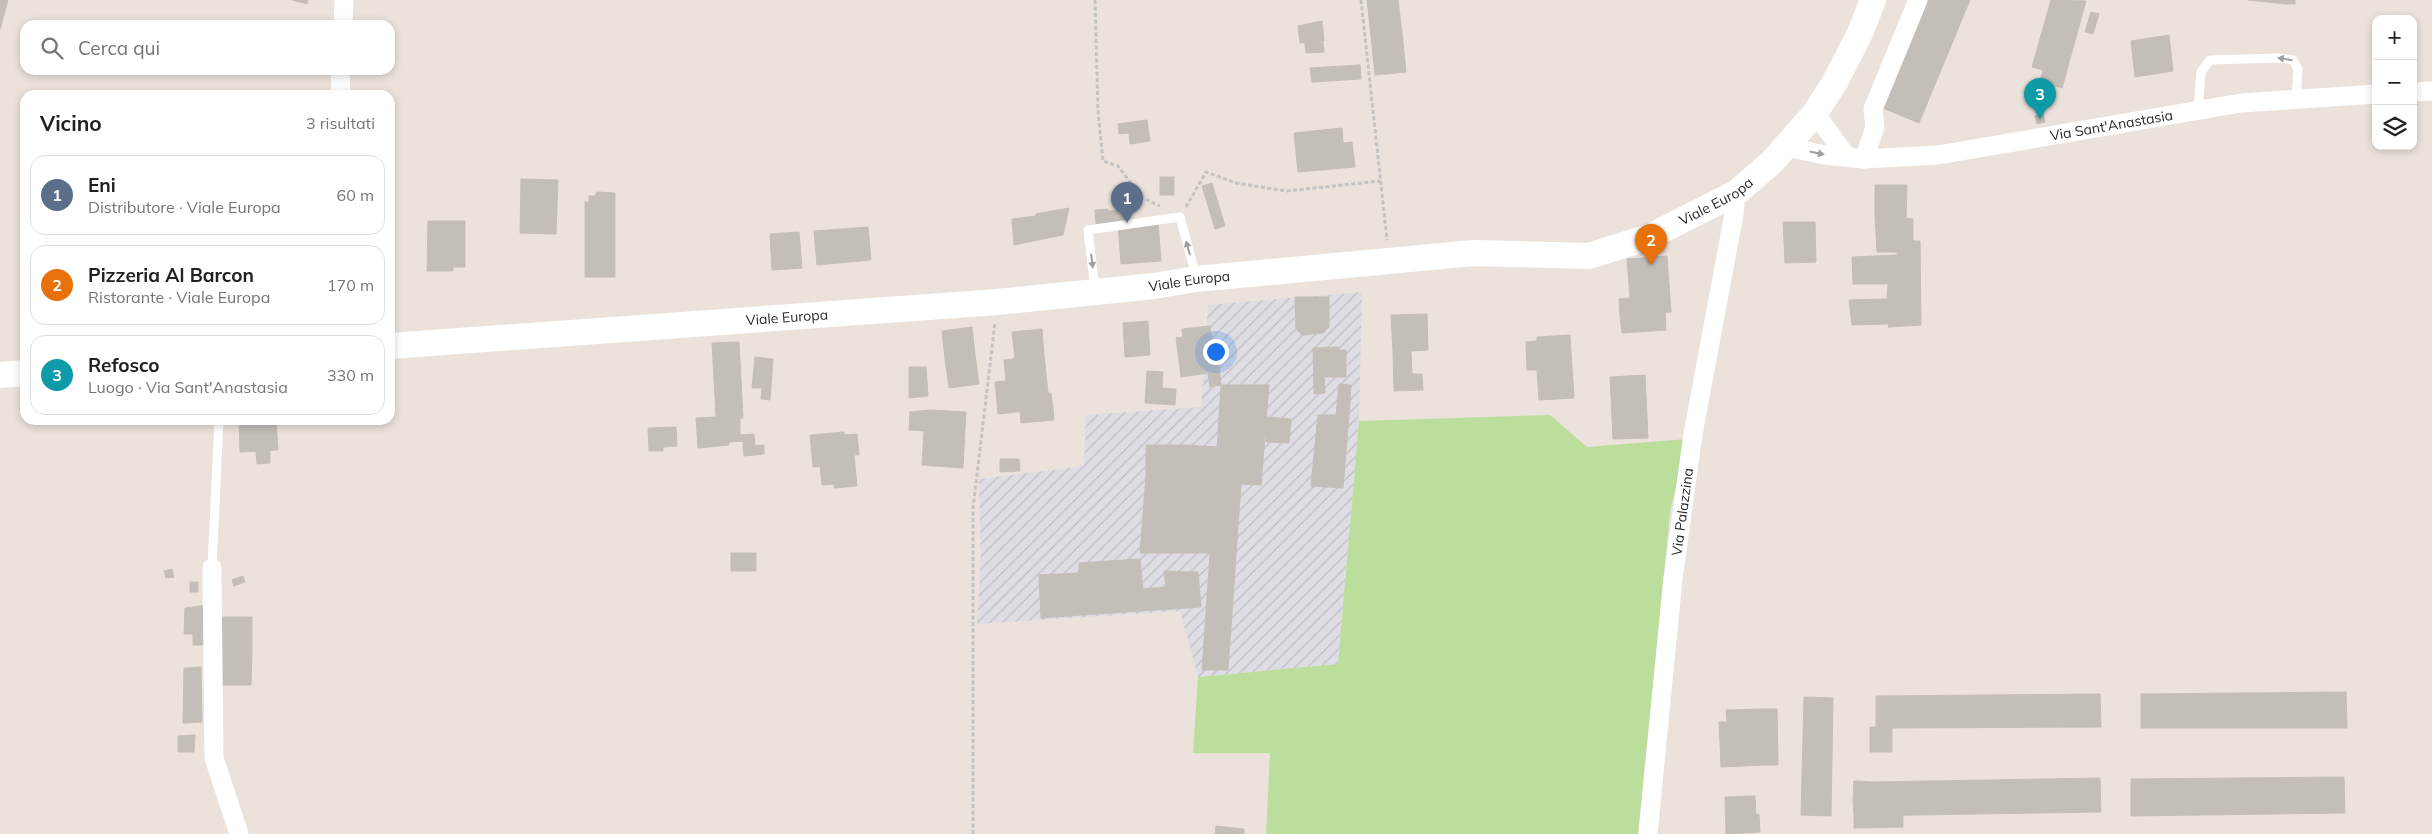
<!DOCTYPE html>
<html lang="it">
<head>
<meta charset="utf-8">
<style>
	body { margin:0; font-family:Mulish,sans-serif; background:#f6f6f6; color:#202124 }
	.controls { position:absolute; right:15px; top:15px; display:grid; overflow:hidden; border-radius:10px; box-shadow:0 2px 8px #0003 }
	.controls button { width:45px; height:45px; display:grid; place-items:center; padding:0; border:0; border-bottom:1px solid #e0e0e0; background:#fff; color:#202124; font:25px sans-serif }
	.you { position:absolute; left:1215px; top:351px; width:18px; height:18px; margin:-12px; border:4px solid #fff; border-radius:50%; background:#1a73e8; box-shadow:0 0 0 8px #1a73e833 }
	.badge { display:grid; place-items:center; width:32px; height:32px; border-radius:50%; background:#467dee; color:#fff; font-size:16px; font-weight:700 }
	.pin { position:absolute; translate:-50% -41px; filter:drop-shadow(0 1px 2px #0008) }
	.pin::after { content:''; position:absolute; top:26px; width:18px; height:15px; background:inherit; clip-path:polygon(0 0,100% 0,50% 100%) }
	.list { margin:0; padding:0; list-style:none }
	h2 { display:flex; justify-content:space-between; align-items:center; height:65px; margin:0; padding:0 20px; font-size:21px }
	h2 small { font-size:16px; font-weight:400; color:#757577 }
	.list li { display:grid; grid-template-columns:32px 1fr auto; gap:15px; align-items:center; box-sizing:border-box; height:80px; margin:0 10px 10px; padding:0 10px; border:1px solid #e0e0e0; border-radius:15px }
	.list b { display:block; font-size:19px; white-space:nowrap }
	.list p { margin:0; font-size:16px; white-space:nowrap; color:#757577 }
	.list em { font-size:16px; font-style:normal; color:#757577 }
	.icon { flex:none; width:28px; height:28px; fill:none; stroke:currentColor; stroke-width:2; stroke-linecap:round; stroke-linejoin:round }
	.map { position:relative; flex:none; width:2432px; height:834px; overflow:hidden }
	.search { position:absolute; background:#fff; box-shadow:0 2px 8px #0003; left:20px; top:20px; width:375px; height:55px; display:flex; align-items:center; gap:12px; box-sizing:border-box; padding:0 18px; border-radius:15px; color:#757577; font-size:19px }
	.panel { position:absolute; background:#fff; box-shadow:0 2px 8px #0003; left:20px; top:90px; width:375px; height:335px; border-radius:15px }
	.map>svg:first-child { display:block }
</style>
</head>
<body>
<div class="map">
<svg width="2432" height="834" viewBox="0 0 2432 834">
	<defs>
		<pattern id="industrial-furrows" width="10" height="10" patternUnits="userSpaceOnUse" patternTransform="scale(1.25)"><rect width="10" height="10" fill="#dedde4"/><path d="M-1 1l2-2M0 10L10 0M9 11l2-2" fill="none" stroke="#bfbec4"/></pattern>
	</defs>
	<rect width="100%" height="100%" fill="#ebe2dc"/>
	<!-- industrial -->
	<path fill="url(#industrial-furrows)" d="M1362,292L1359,421L1338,664L1198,677L1180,611L977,624L981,560L979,479L1084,466L1086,415L1201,407L1208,305Z"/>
	<!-- grass -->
	<path fill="#bcde9c" d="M1550,415L1587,447L1687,439L1670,512L1638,834H1266L1270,753H1193L1198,677L1338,664L1359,421Z"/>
	<!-- building -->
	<g fill="#c3beb8" stroke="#c6beb6">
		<path d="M0,0H8L0,29Z"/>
		<path d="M292,0H308L307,4Z"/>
		<path d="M1367,0H1398L1402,33L1371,36Z"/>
		<path d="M1928,0H1970L1919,123L1883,108Z"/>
		<path d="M2051,0L2086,1L2062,88L2040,82L2043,70L2032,67Z"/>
		<path d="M2248,0H2286V4Z"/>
		<rect x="2286" y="0" width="9" height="4"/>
		<path d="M2091,12L2099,14L2093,34L2085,32Z"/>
		<path d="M1322,21L1324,41L1300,43L1298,26Z"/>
		<path d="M1402,33L1406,72L1375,75L1371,36Z"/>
		<path d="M2169,35L2173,71L2135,77L2131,41Z"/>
		<path d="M1323,42L1324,52L1306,53L1305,43Z"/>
		<path d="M1360,65L1361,79L1312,82L1310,68Z"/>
		<path d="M2043,114L2045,122L2037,124L2035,116Z"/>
		<path d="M1147,120L1150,141L1130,144L1129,133L1119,134L1118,124Z"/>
		<path d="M1342,128L1343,143L1352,142L1355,167L1298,172L1294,133Z"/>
		<rect x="1160" y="177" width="14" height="18"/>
		<path d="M521,179L558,180L556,234L520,233Z"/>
		<path d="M1212,183L1225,226L1215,229L1202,186Z"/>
		<path d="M1875,185H1907L1906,219L1875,216Z"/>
		<path d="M597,192L615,193V277H585V202H589V196H595Z"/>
		<path d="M1069,208L1063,235L1014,245L1012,219L1036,216V214Z"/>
		<path d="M1108,209V211L1125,210V222L1096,224L1095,210Z"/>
		<path d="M1875,216L1913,219V241H1920L1921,325L1888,327L1889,324L1852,325L1849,300L1887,299L1888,284H1853L1852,257L1897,255V252H1877Z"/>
		<path d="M428,221H465V267H453V271H427Z"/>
		<path d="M1158,222L1161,261L1121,264L1118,224Z"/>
		<path d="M1783,222H1815L1816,262L1785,263Z"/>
		<path d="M868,227L871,260L817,265L814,231Z"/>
		<path d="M799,232L802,268L772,270L770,234Z"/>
		<path d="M1667,256L1671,312L1620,316L1619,299L1630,298L1627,259Z"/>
		<path d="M1295,297H1329V327L1323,333L1302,335L1296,329Z"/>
		<path d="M1665,312L1666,330L1622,333L1620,316Z"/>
		<path d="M1427,314L1428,350L1393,352L1391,315Z"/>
		<path d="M1148,321L1150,355L1125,357L1123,323Z"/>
		<path d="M1210,326L1216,365H1219L1221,385L1210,387L1208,373L1181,377L1176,338L1183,337L1182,329Z"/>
		<path d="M972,327L975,355L945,359L942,331Z"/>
		<path d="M1042,329L1044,355L1015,359L1012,332Z"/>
		<path d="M1570,335L1574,398L1539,400L1537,370H1527L1526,342L1537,341V337Z"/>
		<path d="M739,342L743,418H740V435L754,434L755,446L743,447V441L729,442V445L698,448L696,418L716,417L712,343Z"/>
		<path d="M1338,347L1339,350H1346V377H1324L1325,393L1314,394L1313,348Z"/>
		<path d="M1411,351L1412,374H1422L1423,390L1394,391L1393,352Z"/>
		<path d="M975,355L979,384L949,388L945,359Z"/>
		<path d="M1044,355L1048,393H1051L1053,408L998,414L995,382L1006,381L1004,360Z"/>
		<path d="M755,357L773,359L770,400L761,399L762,388H752Z"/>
		<path d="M909,367H926L928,396L909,398Z"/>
		<path d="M1147,371L1163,372L1162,388L1176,389L1175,405L1145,403Z"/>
		<path d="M1645,375L1648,438L1613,439L1610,377Z"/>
		<path d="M1339,384L1351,385L1349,415L1336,416Z"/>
		<path d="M1221,385H1269L1261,485L1215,483Z"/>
		<path d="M1053,408L1054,420L1021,423L1020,411Z"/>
		<path d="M930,410L966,412L963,468L922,465L924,431H928Z"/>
		<path d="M930,410L928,431L909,430L910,412Z"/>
		<path d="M1318,415H1349L1343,488L1311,486Z"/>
		<path d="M1266,417L1291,419L1289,443L1266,442Z"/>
		<path d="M239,420H276L278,450L240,452Z"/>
		<path d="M676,427L677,446L663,447V451H649L648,428Z"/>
		<path d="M844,432V435L857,434L859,455H854L857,486L834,488V484L822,485L820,466L813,467L810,435Z"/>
		<path d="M764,445V454L744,456L743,447Z"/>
		<path d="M1146,445H1184L1183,476L1146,475Z"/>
		<path d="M1184,445L1217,447L1215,476H1183Z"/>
		<path d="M270,450V463L257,464L256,451Z"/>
		<path d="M1000,459H1019L1020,471L1000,472Z"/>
		<path d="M1146,475L1215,476L1210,553H1140Z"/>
		<path d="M1215,483L1241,484L1228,670H1202Z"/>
		<rect x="731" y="553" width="25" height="18"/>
		<path d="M1140,559L1141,569L1079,573V563Z"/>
		<path d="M172,569L174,577L166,578L164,571Z"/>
		<path d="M1141,569L1143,590L1080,594L1079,573Z"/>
		<path d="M1164,571L1198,572L1201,607L1081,615L1080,594L1166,587Z"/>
		<path d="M1079,573L1081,615L1041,618L1039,575Z"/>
		<path d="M243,576L245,582L234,586L232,580Z"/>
		<rect x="190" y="582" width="8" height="10"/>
		<path d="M208,605L207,645H193V634H184L185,608Z"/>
		<rect x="220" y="617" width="32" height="38"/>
		<path d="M220,655H252L251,685H220Z"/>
		<path d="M201,667L202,722L183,723L184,668Z"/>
		<path d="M2346,692L2347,728H2141V694Z"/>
		<path d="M2100,694L2101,727L1892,728V752H1870V727H1876V696Z"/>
		<path d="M1804,697L1833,698L1831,816L1801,815Z"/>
		<path d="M1762,709L1764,765L1721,767L1719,722H1727L1726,710Z"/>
		<path d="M1762,709H1777L1778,765H1764Z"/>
		<path d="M195,735L194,752H178V736Z"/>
		<path d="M2344,777L2345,813L2131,816V779Z"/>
		<path d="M2100,778L2101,812L1854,816L1853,799H1874L1873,782Z"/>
		<path d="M1854,781L1873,782L1874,799H1853Z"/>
		<path d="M1755,796L1756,814H1759L1760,832L1726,834L1725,797Z"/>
		<path d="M1903,815V827L1854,828V816Z"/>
		<path d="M1216,826L1244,829V834H1215Z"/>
	</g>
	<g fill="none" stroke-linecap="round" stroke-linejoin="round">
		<!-- path -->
		<g stroke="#c3c3c3" stroke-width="3" stroke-dasharray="4 2.5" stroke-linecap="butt">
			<path d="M1095,0L1098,111L1103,161L1118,166L1141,197L1160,206"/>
			<path d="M1361,0L1387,240"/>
			<path d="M1186,207L1206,172L1236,183L1287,191L1380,181"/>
			<path d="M973,834V508L995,323"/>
		</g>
		<!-- lane -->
		<g stroke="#fff" stroke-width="9">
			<path d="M2198,110L2201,72L2210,60L2280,58L2293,60L2298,69L2296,99"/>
			<path d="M1095,290L1088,230L1180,217L1196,276"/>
			<path d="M212,568L219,420"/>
		</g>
		<!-- street -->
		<g stroke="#fff" stroke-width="19">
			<path d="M343,25L344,0"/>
			<path d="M340,70L341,95"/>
			<path d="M2413,92L2432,91"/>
			<path d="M1815,113L1847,157"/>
			<path id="s1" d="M1786,147L1825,155L1864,159L1938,155L2241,103L2376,94"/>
			<path d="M1864,159L1875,127L1873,109L1918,0"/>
			<path d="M212,568L214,758L239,834"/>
			<path id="s2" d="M1648,834L1673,579L1693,434L1734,214L1736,193"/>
		</g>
		<!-- secondary -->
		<g stroke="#fff" stroke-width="26">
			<path id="s3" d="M390,346L998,302L1154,286L1196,279L1474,253L1589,256L1649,237L1736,193L1772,162L1815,113L1835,82L1861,31L1873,0"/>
			<path d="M0,375L25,373"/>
		</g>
	</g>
	<!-- one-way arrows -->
	<defs><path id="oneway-solid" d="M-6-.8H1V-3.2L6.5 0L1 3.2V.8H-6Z" transform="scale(1.25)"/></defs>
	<g fill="#9f9f9f">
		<use href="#oneway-solid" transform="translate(2285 59) rotate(-171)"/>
		<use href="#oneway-solid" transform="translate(1817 153) rotate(12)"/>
		<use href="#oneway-solid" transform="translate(1188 248) rotate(-105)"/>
		<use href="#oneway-solid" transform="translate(1092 261) rotate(83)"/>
	</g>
	<g text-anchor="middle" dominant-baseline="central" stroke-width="4" stroke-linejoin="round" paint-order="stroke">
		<!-- street labels -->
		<g font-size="14" fill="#2a2a2a" stroke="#fff">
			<text stroke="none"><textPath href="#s1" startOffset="329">Via Sant'Anastasia</textPath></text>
			<text stroke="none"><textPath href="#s3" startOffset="1342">Viale Europa</textPath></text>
			<text stroke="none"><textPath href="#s3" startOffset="802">Viale Europa</textPath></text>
			<text stroke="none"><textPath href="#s3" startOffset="398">Viale Europa</textPath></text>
			<text stroke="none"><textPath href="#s2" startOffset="324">Via Palazzina</textPath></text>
		</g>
	</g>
</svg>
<div class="controls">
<button>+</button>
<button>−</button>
<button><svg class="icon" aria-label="layers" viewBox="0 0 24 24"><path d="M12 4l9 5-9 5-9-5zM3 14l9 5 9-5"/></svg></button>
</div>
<div class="you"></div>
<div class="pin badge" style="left:1127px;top:223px;background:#5c6f8a">1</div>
<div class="pin badge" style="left:1651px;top:265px;background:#e8710a">2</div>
<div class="pin badge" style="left:2040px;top:119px;background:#0f9aa8">3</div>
<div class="search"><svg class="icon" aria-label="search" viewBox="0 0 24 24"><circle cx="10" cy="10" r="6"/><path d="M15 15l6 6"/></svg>Cerca qui</div>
<section class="panel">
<h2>Vicino<small>3 risultati</small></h2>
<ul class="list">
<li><span class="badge" style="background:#5c6f8a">1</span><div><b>Eni</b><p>Distributore · Viale Europa</p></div><em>60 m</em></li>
<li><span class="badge" style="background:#e8710a">2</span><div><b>Pizzeria Al Barcon</b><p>Ristorante · Viale Europa</p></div><em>170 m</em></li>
<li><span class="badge" style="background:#0f9aa8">3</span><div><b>Refosco</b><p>Luogo · Via Sant'Anastasia</p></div><em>330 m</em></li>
</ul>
</section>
</div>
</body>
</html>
